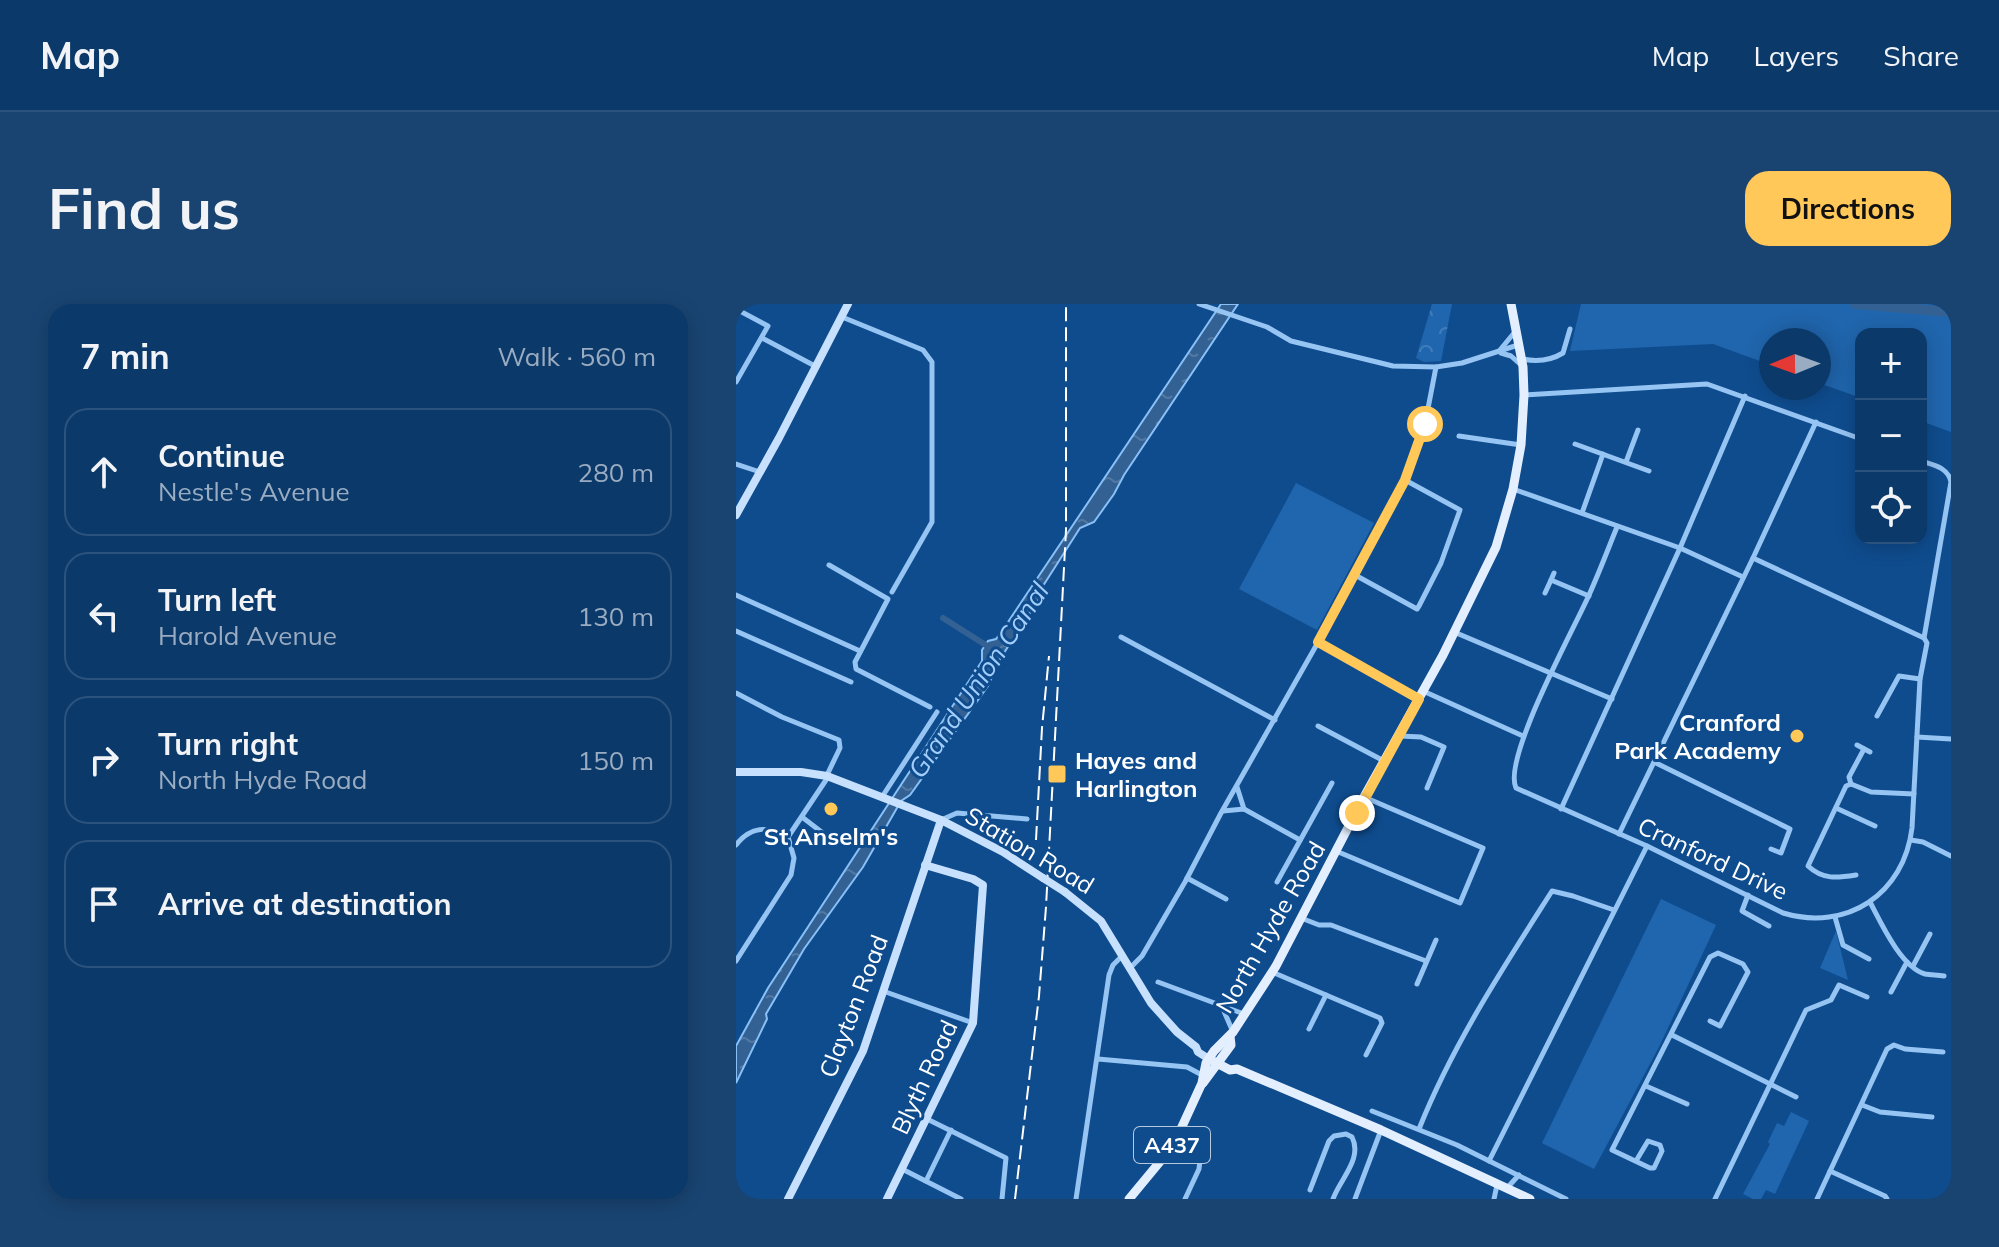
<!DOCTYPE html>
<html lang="en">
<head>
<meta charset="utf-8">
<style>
	body { margin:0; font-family:Mulish,sans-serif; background:#194472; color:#f1f3f6 }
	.controls { position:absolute; right:24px; top:24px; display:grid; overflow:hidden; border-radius:16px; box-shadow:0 4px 20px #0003 }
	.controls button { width:72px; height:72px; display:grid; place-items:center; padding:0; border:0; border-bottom:2px solid #2b537e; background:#0b396a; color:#f1f3f6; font:40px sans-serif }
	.compass { position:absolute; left:1023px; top:24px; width:72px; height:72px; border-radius:50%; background:#0b396a; box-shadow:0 4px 20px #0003; rotate:269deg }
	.stop { position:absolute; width:24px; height:24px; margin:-18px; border:6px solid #ffc859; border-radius:50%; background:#fff }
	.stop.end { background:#ffc859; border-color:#fff; box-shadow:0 2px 8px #0008 }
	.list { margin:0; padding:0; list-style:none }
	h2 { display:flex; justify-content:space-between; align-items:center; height:104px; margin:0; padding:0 32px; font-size:34px }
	h2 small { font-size:26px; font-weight:400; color:#9aacc1 }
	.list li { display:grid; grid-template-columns:52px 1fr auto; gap:24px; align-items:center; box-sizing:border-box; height:128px; margin:0 16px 16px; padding:0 16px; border:2px solid #2b537e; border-radius:24px }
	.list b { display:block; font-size:30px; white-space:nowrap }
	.list p { margin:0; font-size:26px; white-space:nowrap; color:#9aacc1 }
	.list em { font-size:26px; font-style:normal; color:#9aacc1 }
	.icon { flex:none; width:44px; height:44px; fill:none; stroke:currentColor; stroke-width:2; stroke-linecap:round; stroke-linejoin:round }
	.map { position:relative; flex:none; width:1215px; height:895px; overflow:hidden; border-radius:24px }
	header { display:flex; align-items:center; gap:48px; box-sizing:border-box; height:112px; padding:0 40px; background:#0b396a; border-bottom:2px solid #2b537e }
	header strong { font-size:38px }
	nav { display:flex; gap:44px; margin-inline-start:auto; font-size:28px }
	.intro { display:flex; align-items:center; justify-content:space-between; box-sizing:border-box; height:192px; padding:0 48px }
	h1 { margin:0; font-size:56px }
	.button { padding:20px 36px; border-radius:24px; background:#ffc859; color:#111; font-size:28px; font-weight:700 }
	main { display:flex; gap:48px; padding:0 48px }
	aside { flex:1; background:#0b396a; border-radius:24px; box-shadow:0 4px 20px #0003 }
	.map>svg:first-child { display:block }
</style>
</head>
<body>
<header>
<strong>Map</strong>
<nav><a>Map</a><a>Layers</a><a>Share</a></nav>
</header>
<div class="intro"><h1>Find us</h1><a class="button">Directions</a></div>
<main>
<aside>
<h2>7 min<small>Walk · 560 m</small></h2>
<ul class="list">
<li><svg class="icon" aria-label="ahead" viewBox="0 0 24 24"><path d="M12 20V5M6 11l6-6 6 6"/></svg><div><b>Continue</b><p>Nestle's Avenue</p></div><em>280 m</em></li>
<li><svg class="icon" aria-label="left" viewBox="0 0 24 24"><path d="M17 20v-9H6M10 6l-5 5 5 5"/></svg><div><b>Turn left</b><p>Harold Avenue</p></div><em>130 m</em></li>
<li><svg class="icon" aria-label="right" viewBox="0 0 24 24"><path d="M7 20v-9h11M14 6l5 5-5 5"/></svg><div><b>Turn right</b><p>North Hyde Road</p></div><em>150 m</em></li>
<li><svg class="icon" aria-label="arrive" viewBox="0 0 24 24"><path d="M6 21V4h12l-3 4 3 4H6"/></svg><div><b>Arrive at destination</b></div></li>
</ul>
</aside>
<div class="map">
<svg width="1215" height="895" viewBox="0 0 1215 895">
	<defs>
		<pattern id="forest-crowns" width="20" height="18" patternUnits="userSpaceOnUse" patternTransform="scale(2)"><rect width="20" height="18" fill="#2066ae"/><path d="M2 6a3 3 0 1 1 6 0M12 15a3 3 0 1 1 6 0" fill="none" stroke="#417dba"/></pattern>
		<pattern id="water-ripples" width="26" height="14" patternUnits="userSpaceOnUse" patternTransform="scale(2)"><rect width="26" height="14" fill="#336193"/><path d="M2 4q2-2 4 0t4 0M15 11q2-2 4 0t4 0" fill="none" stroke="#5279a3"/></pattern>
	</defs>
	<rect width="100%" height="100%" fill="#0f4c8e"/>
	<!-- forest -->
	<path fill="url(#forest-crowns)" d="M696,0H716L705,57L688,58L680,54Z"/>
	<!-- green -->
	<g fill="#2066ae">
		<path d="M845,0H1215V128L1185,117V30H1125V94L1083,79V36H1035V61L977,40L834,47Z"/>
		<path d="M560,179L638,219L581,326L503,285Z"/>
		<path d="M925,595L980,621L924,741L858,865L806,839Z"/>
		<path d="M1100,627L1112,676L1084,664Z"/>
		<path d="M1055,808L1073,817L1039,890L1030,886L1025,895H1017L1007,890L1034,840L1032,838L1041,819L1048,822Z"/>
	</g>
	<!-- water -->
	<path fill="url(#water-ripples)" stroke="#88c0f7" stroke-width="2" d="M485,0H502L388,171L378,190L358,218L344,224L305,285V292L264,355L252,382L174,491L165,497L127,563L68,645L30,710L31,715L0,779V742L32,684L246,357V346L252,337L260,335L270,321Z"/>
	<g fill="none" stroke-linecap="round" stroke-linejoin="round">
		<!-- canal -->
		<path stroke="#336193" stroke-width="6" d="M207,314L256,345"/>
		<!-- river -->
		<path stroke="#336193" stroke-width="10" d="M1119,0L1215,8"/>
		<!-- street -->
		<g stroke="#96c4f3" stroke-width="5">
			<path d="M463,0L531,23L555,37L657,62L700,63L726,59L782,41"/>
			<path d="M0,5L32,22L0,78"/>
			<path d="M106,13L187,46L196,58V218L156,288"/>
			<path d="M26,34L79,62"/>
			<path d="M764,46L778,29"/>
			<path d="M765,49L775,52L784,60"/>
			<path d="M786,55C801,58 814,57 827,49L834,25"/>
			<path d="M788,91L971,80L1125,135"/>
			<path d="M723,132L785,141"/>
			<path d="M839,140L913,167"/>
			<path d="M1185,157C1197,161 1212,163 1215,178L1188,334"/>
			<path d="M890,158L902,126"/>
			<path d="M0,160L24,168"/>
			<path d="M777,185L944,244L1007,273"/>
			<path d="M846,209L867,150"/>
			<path d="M881,223C872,245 863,269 853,291C838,325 766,455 780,484L911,542L1047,609C1111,628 1168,590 1176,524L1184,375L1191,339L1188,334L1017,254"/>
			<path d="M93,261L152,295L119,358L120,365L194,403"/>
			<path d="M619,271L681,305L683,302L705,259L724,206L669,176"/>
			<path d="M815,276L818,269"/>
			<path d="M809,289L815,276L853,292"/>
			<path d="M0,291L124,347"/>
			<path d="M0,327L115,378"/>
			<path d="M718,328L876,395"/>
			<path d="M385,333L539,416"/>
			<path d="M582,338L682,394"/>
			<path d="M687,387L787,432"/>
			<path d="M0,389L46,413L103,436L104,444L91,471"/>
			<path d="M1141,412L1163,372L1184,375"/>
			<path d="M582,422L648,457"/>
			<path d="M664,432L685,433L708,443L691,484"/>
			<path d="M1181,433L1215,435"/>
			<path d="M1121,441L1134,448"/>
			<path d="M918,458L1054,525L1045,549L1035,545"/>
			<path d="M1115,480L1113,473L1128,445"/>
			<path d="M501,483L508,505"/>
			<path d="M146,493L201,408"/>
			<path d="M1100,504L1139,522"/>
			<path d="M825,505L944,244L1009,92"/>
			<path d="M487,507L508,505L564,536"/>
			<path d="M66,513L92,533"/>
			<path d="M205,516L221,509L291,515"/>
			<path d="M883,530L1017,254L1080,118"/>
			<path d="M52,533L92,473"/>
			<path d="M1175,536L1187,538L1215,552"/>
			<path d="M0,541C14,523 32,521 51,533"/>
			<path d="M600,547L724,599L747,544L628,493"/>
			<path d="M1120,571C1101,574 1087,576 1072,562L1110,482L1115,480L1135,488L1178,490"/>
			<path d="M451,574L490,595"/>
			<path d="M541,578L596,479"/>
			<path d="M1012,591L1006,607L1033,622"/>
			<path d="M1134,598C1145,619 1165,663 1189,670C1195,671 1202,671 1208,672"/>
			<path d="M1099,613L1107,641L1133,655"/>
			<path d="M565,614L583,621H595L690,657"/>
			<path d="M0,657L55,571L58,554L52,533"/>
			<path d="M1177,662L1194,630"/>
			<path d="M394,664L406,652L449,578L485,509L585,333L669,176L689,120L700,63"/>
			<path d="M536,668L644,714L646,719L630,751"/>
			<path d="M422,678L508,710"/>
			<path d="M681,680L700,636"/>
			<path d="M147,687L237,719"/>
			<path d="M1155,688L1171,658"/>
			<path d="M487,705L497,728"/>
			<path d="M573,725L590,691"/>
			<path d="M936,731L1060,793"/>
			<path d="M362,755L451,763L466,771"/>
			<path d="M910,782L951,800"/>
			<path d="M1126,801L1144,808L1196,813"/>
			<path d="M636,807L721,841L830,895"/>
			<path d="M191,815L270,854L266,895"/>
			<path d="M683,825C717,740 767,664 816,587L837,592L878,606"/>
			<path d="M439,837L458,848L464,856L463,865L449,895"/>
			<path d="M753,857L911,542"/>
			<path d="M900,857L912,837L924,841L926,847L918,864H914L876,846L974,653L982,649L1007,660L1012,668L984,722L974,717"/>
			<path d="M166,865L225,895"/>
			<path d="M1094,867L1149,892L1151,895"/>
			<path d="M190,877L215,826"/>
			<path d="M770,885L783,871"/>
			<path d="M574,886L593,837L598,832L610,830L616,833C627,855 604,875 597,895"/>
			<path d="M340,895L373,671L377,661L386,652"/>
			<path d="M619,895L645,826"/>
			<path d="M758,895L761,881"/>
			<path d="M979,895L1070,706L1095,696L1103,681L1131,693"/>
			<path d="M1081,895L1151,745L1158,741L1169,745L1207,748"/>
		</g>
		<!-- secondary -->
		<g stroke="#c6e0fd" stroke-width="8">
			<path d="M0,211L43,134L112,0"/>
			<path d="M0,468H65L91,472L205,516L267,548L307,574"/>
			<path d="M329,588L365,617L415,699L441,728L460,743L462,748L473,755"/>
			<path d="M52,895L127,747L205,516"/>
			<path d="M151,895L237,719L247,581L237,575L189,561"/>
		</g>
		<!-- primary -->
		<g stroke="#e3efff" stroke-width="9">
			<path d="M473,755L494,766L501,765L645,826L794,895"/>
			<path d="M467,779L495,741L494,732"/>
			<path d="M393,895L432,848L444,827L466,779L470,759L478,747L497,728L540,662L628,493L707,351L760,243L777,185L785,141L788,91L787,63L775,0"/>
		</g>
		<!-- rail -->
		<g stroke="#fff" stroke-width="2" stroke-dasharray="14 6" stroke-linecap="butt">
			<path d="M300,536L306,424L313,352"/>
			<path d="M279,895L303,692L310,603L330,226V0"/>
		</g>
		<!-- secondary-bridge -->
		<path stroke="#c6e0fd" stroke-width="8" d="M307,574L329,588"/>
	</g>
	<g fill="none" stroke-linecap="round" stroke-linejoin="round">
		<!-- route -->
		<path stroke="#ffc859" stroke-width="10" d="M621,509L683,395L582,338L669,176L689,120"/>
	</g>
	<!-- markers -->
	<g fill="#ffc859" stroke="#0f4c8e" stroke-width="3">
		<circle cx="1061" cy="432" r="8"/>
		<rect x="311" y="460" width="20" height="20" rx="4"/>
		<circle cx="95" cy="505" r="8"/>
	</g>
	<g text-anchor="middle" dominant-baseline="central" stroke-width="6" stroke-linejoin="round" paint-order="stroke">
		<!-- shield labels -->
		<rect fill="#0f4c8e" stroke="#b7c9dd" stroke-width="2" x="398" y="823" width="76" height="36" rx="6"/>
		<g font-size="22" font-weight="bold" fill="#fff">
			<text x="436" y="841">A437</text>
		</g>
		<!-- poi labels -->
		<g font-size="24" font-weight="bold" fill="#fff" stroke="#0f4c8e" text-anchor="end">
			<text x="1045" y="418">Cranford<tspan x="1045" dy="28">Park Academy</tspan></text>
			<text x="339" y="456" text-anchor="start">Hayes and<tspan x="339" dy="28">Harlington</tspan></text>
			<text x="95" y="532" text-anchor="middle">St Anselm's</text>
		</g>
		<!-- street labels -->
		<g font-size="24" fill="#fff" stroke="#0f4c8e">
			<text transform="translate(294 546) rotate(31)">Station Road</text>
			<text transform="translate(977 554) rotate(25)">Cranford Drive</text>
			<text transform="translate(534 623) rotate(-60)">North Hyde Road</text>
			<text transform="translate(117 702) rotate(-69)">Clayton Road</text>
			<text transform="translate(188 773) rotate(-65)">Blyth Road</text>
		</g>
		<!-- water labels -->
		<g font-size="26" font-style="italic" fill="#a2cefb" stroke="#0f4c8e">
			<text transform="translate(242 376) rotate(-56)">Grand Union Canal</text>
		</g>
	</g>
</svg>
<div class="controls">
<button>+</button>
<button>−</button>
<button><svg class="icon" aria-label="locate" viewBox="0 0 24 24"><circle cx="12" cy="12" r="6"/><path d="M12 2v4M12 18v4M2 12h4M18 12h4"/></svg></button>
</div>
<svg class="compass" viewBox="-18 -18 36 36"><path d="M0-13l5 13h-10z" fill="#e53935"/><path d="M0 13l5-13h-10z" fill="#9aacc1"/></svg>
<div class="stop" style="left:689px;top:120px"></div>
<div class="stop end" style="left:621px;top:509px"></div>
</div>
</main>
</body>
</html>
